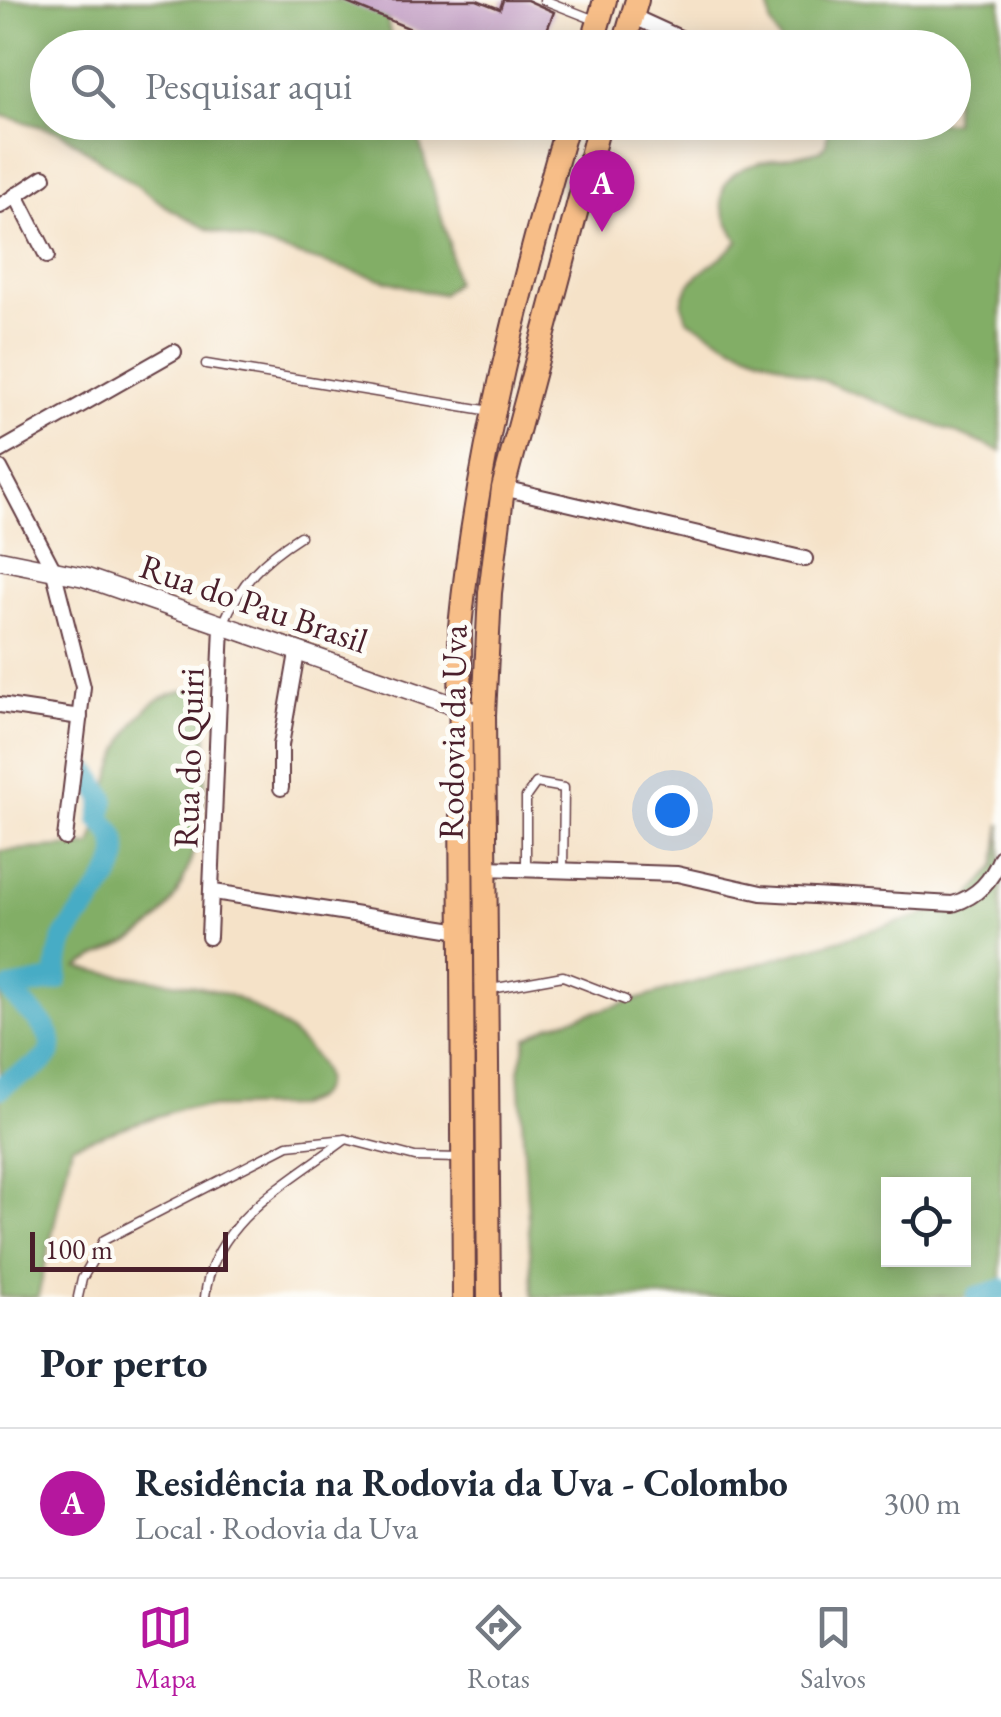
<!DOCTYPE html>
<html lang="pt">
<head>
<meta charset="utf-8">
<style>
	body { margin:0; font-family:"EB Garamond",serif; background:#f6f6f7; color:#1f2937 }
	.controls { position:absolute; right:30px; bottom:30px; display:grid; overflow:hidden; border-radius:0px; box-shadow:0 5px 25px #0003 }
	.controls button { width:90px; height:90px; display:grid; place-items:center; padding:0; border:0; border-bottom:2px solid #e0e1e3; background:#fff; color:#1f2937; font:50px sans-serif }
	.scale { position:absolute; left:30px; bottom:25px; width:198px; box-sizing:border-box; padding-left:10px; border:5px solid #4a1f2b; border-top:0; font-size:28px; line-height:35px; white-space:nowrap; color:#4a1f2b; -webkit-text-stroke:8px #fdfcf7; paint-order:stroke }
	.you { position:absolute; left:672px; top:810px; width:35px; height:35px; margin:-25px; border:8px solid #fff; border-radius:50%; background:#1a73e8; box-shadow:0 0 0 15px #1a73e833 }
	.badge { display:grid; place-items:center; width:65px; height:65px; border-radius:50%; background:#b5179e; color:#fff; font-size:32px; font-weight:700 }
	.pin { position:absolute; translate:-50% -82px; filter:drop-shadow(0 2px 5px #0008) }
	.pin::after { content:''; position:absolute; top:52px; width:35px; height:30px; background:inherit; clip-path:polygon(0 0,100% 0,50% 100%) }
	.list { margin:0; padding:0; list-style:none }
	h2 { display:flex; justify-content:space-between; align-items:center; height:130px; margin:0; padding:0 40px; font-size:42px }
	h2 small { font-size:32px; font-weight:400; color:#747a83 }
	.list li { display:grid; grid-template-columns:65px 1fr auto; gap:30px; align-items:center; box-sizing:border-box; height:150px; padding:0 40px; border-top:2px solid #e0e1e3 }
	.list b { display:block; font-size:38px; white-space:nowrap }
	.list p { margin:0; font-size:32px; white-space:nowrap; color:#747a83 }
	.list em { font-size:32px; font-style:normal; color:#747a83 }
	.icon { flex:none; width:55px; height:55px; fill:none; stroke:currentColor; stroke-width:2; stroke-linecap:round; stroke-linejoin:round }
	.map { position:relative; flex:none; width:1001px; height:1297px; overflow:hidden }
	.search { position:absolute; background:#fff; box-shadow:0 5px 25px #0003; left:30px; right:30px; top:30px; height:110px; display:flex; align-items:center; gap:25px; box-sizing:border-box; padding:0 35px; border-radius:55px; color:#747a83; font-size:38px }
	.sheet { height:280px; background:#fff }
	nav { display:flex; justify-content:space-around; align-items:center; box-sizing:border-box; height:140px; border-top:2px solid #e0e1e3; background:#fff; font-size:28px; color:#747a83 }
	nav a { display:grid; justify-items:center; gap:5px }
	nav .on { color:#b5179e }
	.map>svg:first-child { display:block }
</style>
</head>
<body>
<div class="map">
<svg width="1001" height="1297" viewBox="0 0 1001 1297">
	<rect width="100%" height="100%" fill="#fdfcf7"/>
	<filter id="ink" filterUnits="userSpaceOnUse"><feTurbulence type="fractalNoise" baseFrequency=".01" numOctaves="2"/><feDisplacementMap in="SourceGraphic" scale="20" xChannelSelector="R" yChannelSelector="G"/><feConvolveMatrix kernelMatrix="1 2 1 2 8 2 1 2 1" color-interpolation-filters="sRGB"/></filter>
	<filter id="wash" filterUnits="userSpaceOnUse"><feTurbulence type="fractalNoise" baseFrequency=".0048" numOctaves="4" result="noise"/><feDisplacementMap in="SourceGraphic" scale="40" xChannelSelector="R" yChannelSelector="G"/><feGaussianBlur stdDeviation="2.25" result="paint"/><feColorMatrix in="noise" values="0 0 0 0 0 0 0 0 0 0 0 0 0 0 0 0 0 1.4 0 .05"/><feComposite in="paint" operator="in"/></filter>
	<g filter="url(#wash)">
		<rect width="100%" height="100%" fill="#f5e2c8"/>
		<!-- forest -->
		<g fill="#82ae66" stroke="#666648" stroke-width="2.5" fill-rule="evenodd">
			<path d="M0,0H383L393,47L48,48V122L414,123L449,243L455,283L442,294L422,291L207,229L167,207L60,132L0,115Z"/>
			<path d="M768,0H1001V451L730,344L687,319L682,304C687,272 720,264 738,241C733,231 724,217 722,205C716,156 790,161 821,150L826,144L829,123L954,122V48L783,47L771,24Z"/>
			<path d="M187,690L203,692C213,757 205,879 152,926C132,944 101,952 78,967C128,980 180,978 229,995C265,1008 376,1083 296,1106L182,1108L72,1145L38,1297H0V851L91,845C109,791 119,697 187,690Z"/>
			<path d="M1001,824V1297H533L519,1070L527,1038L550,1025L964,903L995,866ZM888,1184H964V1260H888Z"/>
		</g>
		<g fill="none" stroke-linecap="round" stroke-linejoin="round">
			<!-- river -->
			<g stroke="#46acc5" stroke-width="22">
				<path d="M0,1088C12,1076 29,1073 42,1062C72,1036 20,1009 10,989L57,980C57,966 58,954 63,941C79,906 149,859 100,820L104,799L89,773"/>
				<path d="M977,1297L1001,1290"/>
			</g>
		</g>
		<g id="blocks">
			<!-- building -->
			<path fill="#c29dc4" d="M340,0H477L500,9L503,0H527L554,12L540,48H457Z"/>
		</g>
	</g>
	<g filter="url(#ink)">
		<use href="#blocks" fill-opacity="0" stroke="#643c43" stroke-width="2.5"/>
		<g fill="none" stroke-linecap="round" stroke-linejoin="round">
			<defs>
				<g id="service">
					<path d="M544,0L595,20"/>
					<path d="M206,364L491,411"/>
					<path d="M223,624C241,582 262,560 300,536"/>
					<path d="M526,869V797L536,783L564,788L563,870"/>
					<path d="M491,989L563,976L625,1000"/>
					<path d="M78,1297L82,1279L104,1240L288,1145L346,1139L415,1157L460,1158"/>
					<path d="M205,1297C212,1221 292,1180 346,1139"/>
				</g>
				<g id="minor">
					<path d="M632,16L702,48"/>
					<path d="M16,195L47,256"/>
					<path d="M0,206L44,177"/>
					<path d="M0,451L174,352"/>
					<path d="M0,468L53,569L83,687L65,838"/>
					<path d="M503,488L805,559"/>
					<path d="M0,705L80,717"/>
					<path d="M281,788V745L297,653"/>
					<path d="M485,868L677,874L761,893L953,904C978,896 991,881 1001,857"/>
					<path d="M214,892L461,931"/>
					<path d="M209,937L222,626"/>
				</g>
				<path id="tertiary" d="M0,560L84,577L470,711"/>
				<g id="primary">
					<path d="M591,48L605,0"/>
					<path d="M623,48L637,0"/>
					<path d="M464,1297L460,627C477,454 520,289 568,122"/>
					<path d="M489,1297L484,715L490,593L503,488L600,122"/>
				</g>
			</defs>
			<!-- service casing -->
			<use href="#service" stroke="#643c43" stroke-width="11"/>
			<!-- minor casing -->
			<use href="#minor" stroke="#643c43" stroke-width="18"/>
			<!-- tertiary casing -->
			<use href="#tertiary" stroke="#643c43" stroke-width="21"/>
			<!-- primary casing -->
			<use href="#primary" stroke="#643c43" stroke-width="26"/>
			<!-- service -->
			<use href="#service" stroke="#fff" stroke-width="8"/>
			<!-- minor -->
			<use href="#minor" stroke="#fff" stroke-width="14"/>
			<!-- tertiary -->
			<use href="#tertiary" stroke="#fff" stroke-width="18"/>
			<!-- primary -->
			<use href="#primary" stroke="#f7be88" stroke-width="22"/>
		</g>
	</g>
	<g text-anchor="middle" dominant-baseline="central" stroke-width="10" stroke-linejoin="round" paint-order="stroke">
		<!-- street labels -->
		<g font-size="35" fill="#4a1f2b" stroke="#fdfcf7">
			<text transform="translate(254 603) rotate(19)">Rua do Pau Brasil</text>
			<text transform="translate(452 732) rotate(-89)">Rodovia da Uva</text>
			<text transform="translate(188 758) rotate(-88)">Rua do Quiri</text>
		</g>
	</g>
</svg>
<div class="controls">
<button><svg class="icon" aria-label="locate" viewBox="0 0 24 24"><circle cx="12" cy="12" r="6"/><path d="M12 2v4M12 18v4M2 12h4M18 12h4"/></svg></button>
</div>
<div class="scale">100 m</div>
<div class="you"></div>
<div class="pin badge" style="left:602px;top:232px">A</div>
<div class="search"><svg class="icon" aria-label="search" viewBox="0 0 24 24"><circle cx="10" cy="10" r="6"/><path d="M15 15l6 6"/></svg>Pesquisar aqui</div>
</div>
<section class="sheet">
<h2>Por perto<small></small></h2>
<ul class="list">
<li><span class="badge">A</span><div><b>Residência na Rodovia da Uva - Colombo</b><p>Local · Rodovia da Uva</p></div><em>300 m</em></li>
</ul>
</section>
<nav>
<a class="on"><svg class="icon" aria-label="map" viewBox="0 0 24 24"><path d="M3 6l6-2 6 2 6-2v14l-6 2-6-2-6 2zM9 4v14M15 6v14"/></svg>Mapa</a>
<a><svg class="icon" aria-label="directions" viewBox="0 0 24 24"><path d="M12 3l9 9-9 9-9-9zM9 14v-3h6M13 9l2 2-2 2"/></svg>Rotas</a>
<a><svg class="icon" aria-label="saved" viewBox="0 0 24 24"><path d="M7 4h10v16l-5-4-5 4z"/></svg>Salvos</a>
</nav>
</body>
</html>
